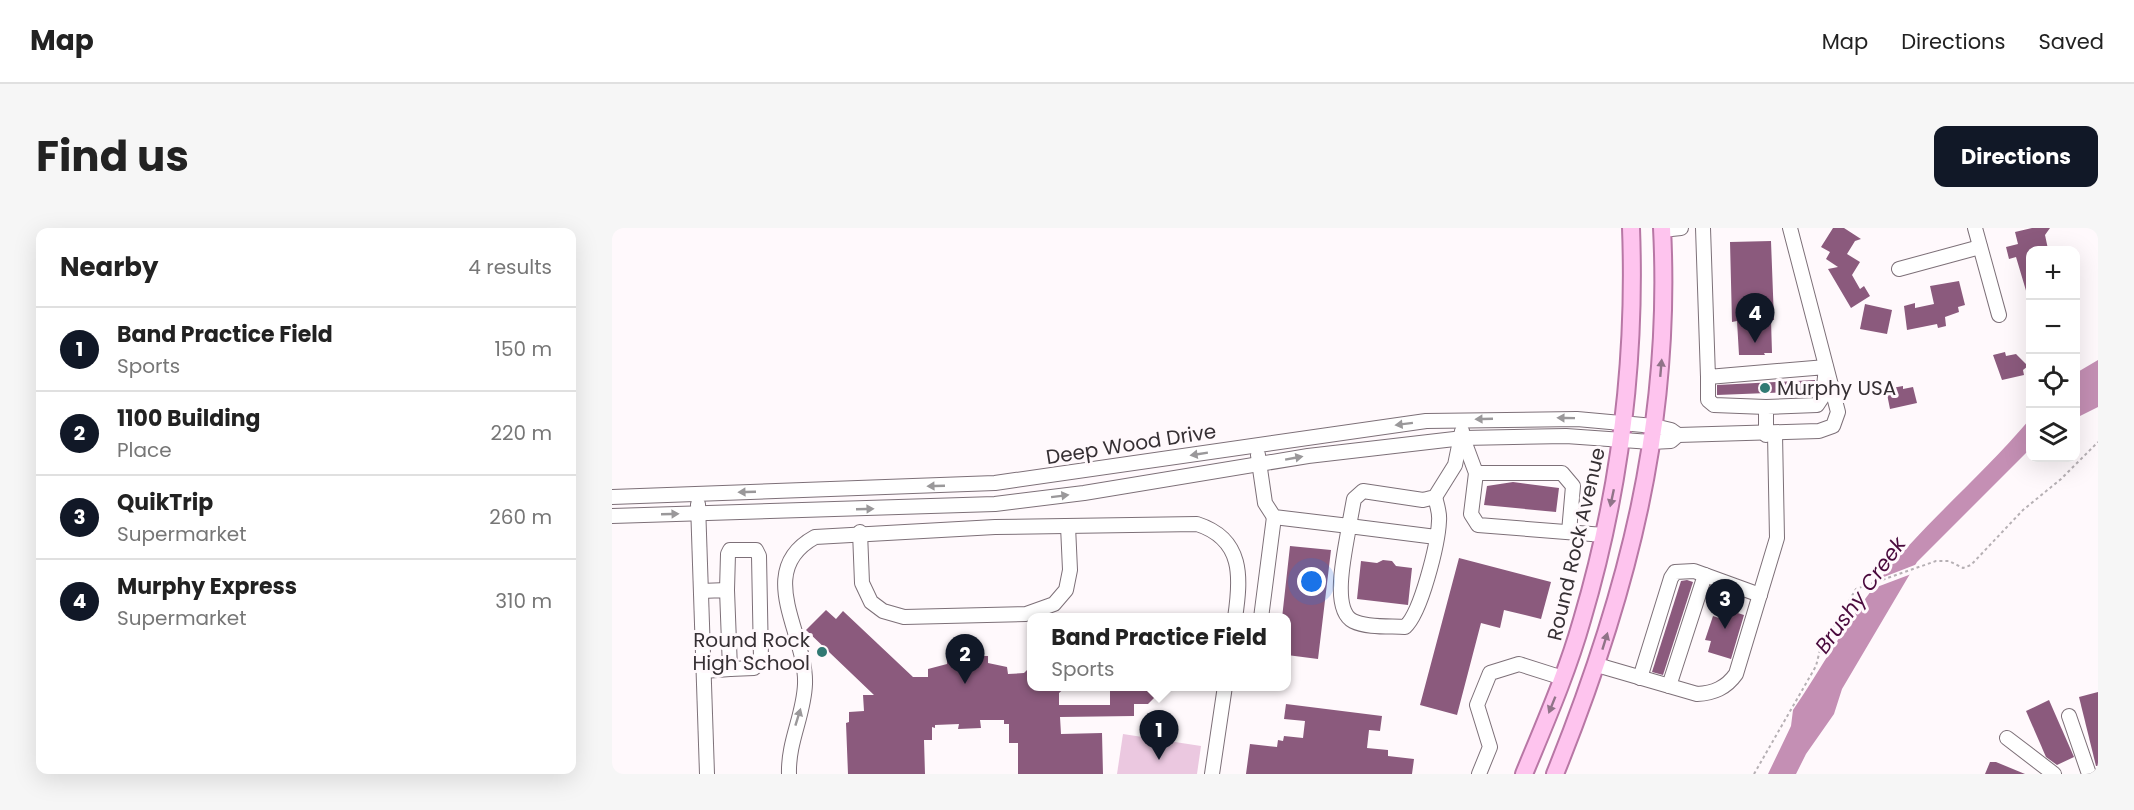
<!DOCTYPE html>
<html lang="en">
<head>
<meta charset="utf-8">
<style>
	body { margin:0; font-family:Poppins,sans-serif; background:#f6f6f6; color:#222 }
	.controls { position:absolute; right:18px; top:18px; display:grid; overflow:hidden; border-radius:12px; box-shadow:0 6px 24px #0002 }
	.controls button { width:54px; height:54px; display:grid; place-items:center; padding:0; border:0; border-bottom:2px solid #e0e0e0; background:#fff; color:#222; font:30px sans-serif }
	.you { position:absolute; left:700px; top:354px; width:21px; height:21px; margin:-15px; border:4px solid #fff; border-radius:50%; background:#1a73e8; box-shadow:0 0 0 9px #1a73e833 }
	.badge { display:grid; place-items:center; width:39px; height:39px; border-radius:50%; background:#111827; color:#fff; font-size:20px; font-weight:700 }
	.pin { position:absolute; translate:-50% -50px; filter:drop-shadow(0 2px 3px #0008) }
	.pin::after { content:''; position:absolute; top:32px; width:21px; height:18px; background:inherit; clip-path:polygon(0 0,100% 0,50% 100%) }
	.popup { position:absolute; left:415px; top:385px; width:264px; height:78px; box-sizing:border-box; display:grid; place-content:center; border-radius:12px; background:#fff; filter:drop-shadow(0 2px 4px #0005); font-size:20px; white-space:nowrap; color:#767676 }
	.popup b { font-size:22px; color:#222 }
	.popup::after { content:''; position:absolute; left:50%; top:100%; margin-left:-12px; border:12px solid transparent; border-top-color:#fff }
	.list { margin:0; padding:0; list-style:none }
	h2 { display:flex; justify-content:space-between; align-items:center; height:78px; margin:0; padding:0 24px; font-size:26px }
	h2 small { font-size:20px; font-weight:400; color:#767676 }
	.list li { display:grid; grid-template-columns:39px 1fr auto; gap:18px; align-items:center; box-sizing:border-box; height:84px; padding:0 24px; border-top:2px solid #e0e0e0 }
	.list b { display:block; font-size:22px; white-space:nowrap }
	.list p { margin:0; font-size:20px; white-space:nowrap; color:#767676 }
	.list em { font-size:20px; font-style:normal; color:#767676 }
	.icon { flex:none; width:33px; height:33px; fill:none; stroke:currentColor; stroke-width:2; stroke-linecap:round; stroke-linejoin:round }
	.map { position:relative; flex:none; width:1486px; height:546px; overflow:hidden; border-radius:12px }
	header { display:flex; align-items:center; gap:36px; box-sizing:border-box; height:84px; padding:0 30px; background:#fff; border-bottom:2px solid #e0e0e0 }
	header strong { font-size:28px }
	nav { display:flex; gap:33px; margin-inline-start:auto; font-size:21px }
	.intro { display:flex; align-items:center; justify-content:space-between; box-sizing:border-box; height:144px; padding:0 36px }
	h1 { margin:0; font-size:42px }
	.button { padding:15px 27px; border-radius:12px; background:#111827; color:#fff; font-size:21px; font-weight:700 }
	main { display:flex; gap:36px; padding:0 36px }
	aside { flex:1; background:#fff; border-radius:12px; box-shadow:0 6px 24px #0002 }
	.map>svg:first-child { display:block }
</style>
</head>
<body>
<header>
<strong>Map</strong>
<nav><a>Map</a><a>Directions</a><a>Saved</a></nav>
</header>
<div class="intro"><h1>Find us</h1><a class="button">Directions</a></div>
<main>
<aside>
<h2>Nearby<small>4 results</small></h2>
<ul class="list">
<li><span class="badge">1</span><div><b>Band Practice Field</b><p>Sports</p></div><em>150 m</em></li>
<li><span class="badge">2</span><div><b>1100 Building</b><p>Place</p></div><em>220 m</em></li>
<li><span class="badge">3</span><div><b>QuikTrip</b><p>Supermarket</p></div><em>260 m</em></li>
<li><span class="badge">4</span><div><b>Murphy Express</b><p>Supermarket</p></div><em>310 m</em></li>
</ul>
</aside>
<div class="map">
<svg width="1486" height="546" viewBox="0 0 1486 546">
	<rect width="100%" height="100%" fill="#fff9fc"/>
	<!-- green -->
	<path fill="#ebc8e0" d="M511,506L589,518L585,546H505Z"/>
	<!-- water -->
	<g fill="#c48fb4">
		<path d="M1486,132V179L1464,190V145Z"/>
		<path d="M1418,191V221L1305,334L1230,461L1222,486L1194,526L1184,546H1156L1179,498L1181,482C1209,441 1234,395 1265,355C1311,296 1370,248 1418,191Z"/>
	</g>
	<!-- pier -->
	<path fill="#fff9fc" d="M1308,335L1302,345L1257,362L1264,352Z"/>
	<!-- building -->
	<g fill="#8b5a7d">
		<path d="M1221,0H1232L1249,11L1243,13L1235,26L1248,34L1240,47L1248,61L1252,58L1258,68L1239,80L1216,41L1226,39L1214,31L1218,24L1209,19Z"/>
		<path d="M1420,0H1438L1433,7L1436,21L1419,22V66H1415L1404,29L1397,31L1394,19L1406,16L1403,4Z"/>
		<path d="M1159,13L1162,92H1159L1160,125H1152L1153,127H1127L1125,93L1120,94L1118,14Z"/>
		<path d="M1347,53L1353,77L1346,79L1347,84L1333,89L1334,98L1326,100L1325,96L1295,102L1292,78L1303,75V80L1322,76L1318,58Z"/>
		<path d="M1253,76L1280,82L1275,106L1248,101Z"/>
		<path d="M1393,124L1394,128L1404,126L1416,138L1411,142L1412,147L1390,152L1381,127Z"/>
		<path d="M1203,152L1202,163L1105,167V157Z"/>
		<path d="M1291,158V161L1301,159L1305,175L1278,181L1274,161Z"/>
		<path d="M901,254L947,260L944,284L872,277L875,258Z"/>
		<path d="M678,318L719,322L706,431L675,427V390H670Z"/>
		<path d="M847,330L939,354L929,391L892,382L888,400L869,395L845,487L808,477Z"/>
		<path d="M771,332L780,333L784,338L800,340L796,377L745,371L749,333L765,335Z"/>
		<path d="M1075,352L1081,354L1051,447L1040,444L1069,353Z"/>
		<path d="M1110,380L1132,387L1119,431L1096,424L1099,413L1093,412L1101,388L1107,390Z"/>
		<path d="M214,382L224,391L231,383L301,449H316V441L335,436V428H344V420L355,418L366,419L367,428H376V435L395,439L396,446L412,445L420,437V459H454L447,465V477H498V459H553L536,476H522V488L448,489L449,506L490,505L491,546H406V515H397V496H392V492H368L369,500L346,501L347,496L323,497V500L320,499V512H312L313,546H236L234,495L237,494V484L252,483L251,467H262L194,402Z"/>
		<path d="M1486,464V538H1484L1467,469Z"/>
		<path d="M1437,472L1462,529L1445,537L1434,529L1414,483Z"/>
		<path d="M674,476L770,488L768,503L757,502L755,520L776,522V528L802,531L800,546H634L638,516L665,519L666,512L671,513L672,508L691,510L693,493L672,491Z"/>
		<path d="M1378,534H1384L1413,546H1373Z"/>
	</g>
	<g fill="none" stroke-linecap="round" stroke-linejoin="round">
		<defs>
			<g id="minor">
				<path d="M1091,0L1096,149L1214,139L1211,168L1205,177L1154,179V207"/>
				<path d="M1363,0L1387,87"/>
				<path d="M1050,2L1069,0"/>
				<path d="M1287,41L1368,19"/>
				<path d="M1096,149V172L1102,177L1154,179"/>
				<path d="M851,210L864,245L859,286L866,297L992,307"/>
				<path d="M646,227L653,275L662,289L737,298L742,271L751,263L811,272L823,269L843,237L850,203"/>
				<path d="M864,245H950L961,258L957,304"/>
				<path d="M0,269L383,255L814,193L965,191L1042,198L1059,202L1066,207"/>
				<path d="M823,269C825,277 828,285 827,293C826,316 809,385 793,399C778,398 755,400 741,393C718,381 734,320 737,298L824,309"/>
				<path d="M86,276L95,546"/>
				<path d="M0,288L383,276L472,265L696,228L851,210L954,208L1039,214L1059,213L1066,207L1207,203L1221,198L1226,184L1178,0"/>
				<path d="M248,304L250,355L259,374L271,383L292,389L414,386L442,376L454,362L458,342L456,298"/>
				<path d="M115,362L116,326L118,322H144L147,328L149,432L142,440L118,441"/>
				<path d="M89,363L115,362L118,441L92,443"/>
				<path d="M649,390L662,289"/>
				<path d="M985,437L1085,466C1102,465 1114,460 1124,446L1165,310L1163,206"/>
				<path d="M1028,450L1059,350L1063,344L1082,343L1148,367"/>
				<path d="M1057,458L1093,347"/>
				<path d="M1457,488L1477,546"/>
				<path d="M1395,510L1442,546"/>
				<path d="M177,546C176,513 192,487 193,456C195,406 141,343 203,309L383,299L585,296C632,311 629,350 623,390"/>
				<path d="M600,546L613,458"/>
				<path d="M867,546L878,519L865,477L878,445L907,436L951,450"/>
			</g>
			<g id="major">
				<path d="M912,546C933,495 955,445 970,392C1008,264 1024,134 1019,0"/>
				<path d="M943,546C1016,365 1060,196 1050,0"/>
			</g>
		</defs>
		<!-- minor casing -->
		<use href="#minor" stroke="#7d7078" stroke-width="16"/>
		<!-- major casing -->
		<use href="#major" stroke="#b877a5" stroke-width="20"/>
		<!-- path -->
		<path stroke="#b6b0b4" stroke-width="2" stroke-dasharray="3 3" stroke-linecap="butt" d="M1142,546L1204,438L1208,422L1244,361L1324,333H1337L1351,340L1359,337L1411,282L1449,251L1486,214"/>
		<!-- minor -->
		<use href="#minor" stroke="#fff" stroke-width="14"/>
		<!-- major -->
		<use href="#major" stroke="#fec4ee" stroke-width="16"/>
	</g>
	<!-- one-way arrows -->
	<defs><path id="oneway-solid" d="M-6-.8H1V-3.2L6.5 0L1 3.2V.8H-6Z" transform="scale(1.5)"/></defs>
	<g fill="#907388">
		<use href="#oneway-solid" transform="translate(1049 140) rotate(-85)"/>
		<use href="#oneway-solid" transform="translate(1000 270) rotate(102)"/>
		<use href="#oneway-solid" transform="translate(993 413) rotate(-73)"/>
		<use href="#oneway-solid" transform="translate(940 477) rotate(112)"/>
	</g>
	<g fill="#9a989a">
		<use href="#oneway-solid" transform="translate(954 190) rotate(-179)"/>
		<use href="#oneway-solid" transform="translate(872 191) rotate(178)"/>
		<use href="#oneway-solid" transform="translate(792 196) rotate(173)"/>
		<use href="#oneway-solid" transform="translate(587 226) rotate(171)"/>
		<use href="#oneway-solid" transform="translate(682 230) rotate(-10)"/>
		<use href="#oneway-solid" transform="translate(324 258) rotate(178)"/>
		<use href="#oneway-solid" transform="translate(135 264) rotate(178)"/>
		<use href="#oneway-solid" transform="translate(448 268) rotate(-7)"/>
		<use href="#oneway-solid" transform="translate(253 281) rotate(-2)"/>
		<use href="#oneway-solid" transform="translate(58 286) rotate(-2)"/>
		<use href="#oneway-solid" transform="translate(186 489) rotate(-73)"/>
	</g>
	<!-- markers -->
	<g fill="#317973" stroke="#fff9fc" stroke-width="2">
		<circle cx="1153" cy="160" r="6"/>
		<circle cx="210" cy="424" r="6"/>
	</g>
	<g text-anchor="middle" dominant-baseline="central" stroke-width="6" stroke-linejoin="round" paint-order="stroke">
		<!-- poi labels -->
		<g font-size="20" fill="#363034" stroke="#fff9fc" text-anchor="start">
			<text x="1165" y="160">Murphy USA</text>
			<text x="198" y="412" text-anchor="end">Round Rock<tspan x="198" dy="23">High School</tspan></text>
		</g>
		<!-- street labels -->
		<g font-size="20" fill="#363034" stroke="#fff9fc">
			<text transform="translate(519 216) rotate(-9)">Deep Wood Drive</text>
			<text transform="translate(964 316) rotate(-77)">Round Rock Avenue</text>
		</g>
		<!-- water labels -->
		<g font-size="21" font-style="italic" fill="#4a0a3d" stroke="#fff9fc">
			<text transform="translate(1248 367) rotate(-54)">Brushy Creek</text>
		</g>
	</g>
</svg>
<div class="controls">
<button>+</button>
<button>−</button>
<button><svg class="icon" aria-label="locate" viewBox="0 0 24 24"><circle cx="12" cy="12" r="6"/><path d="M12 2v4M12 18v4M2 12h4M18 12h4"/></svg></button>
<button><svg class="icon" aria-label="layers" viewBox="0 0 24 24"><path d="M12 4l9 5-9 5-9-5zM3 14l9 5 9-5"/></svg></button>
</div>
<div class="you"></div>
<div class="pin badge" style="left:547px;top:532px">1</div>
<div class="popup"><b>Band Practice Field</b>Sports</div>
<div class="pin badge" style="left:353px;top:456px">2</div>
<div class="pin badge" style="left:1113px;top:401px">3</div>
<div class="pin badge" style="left:1143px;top:115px">4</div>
</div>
</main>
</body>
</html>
